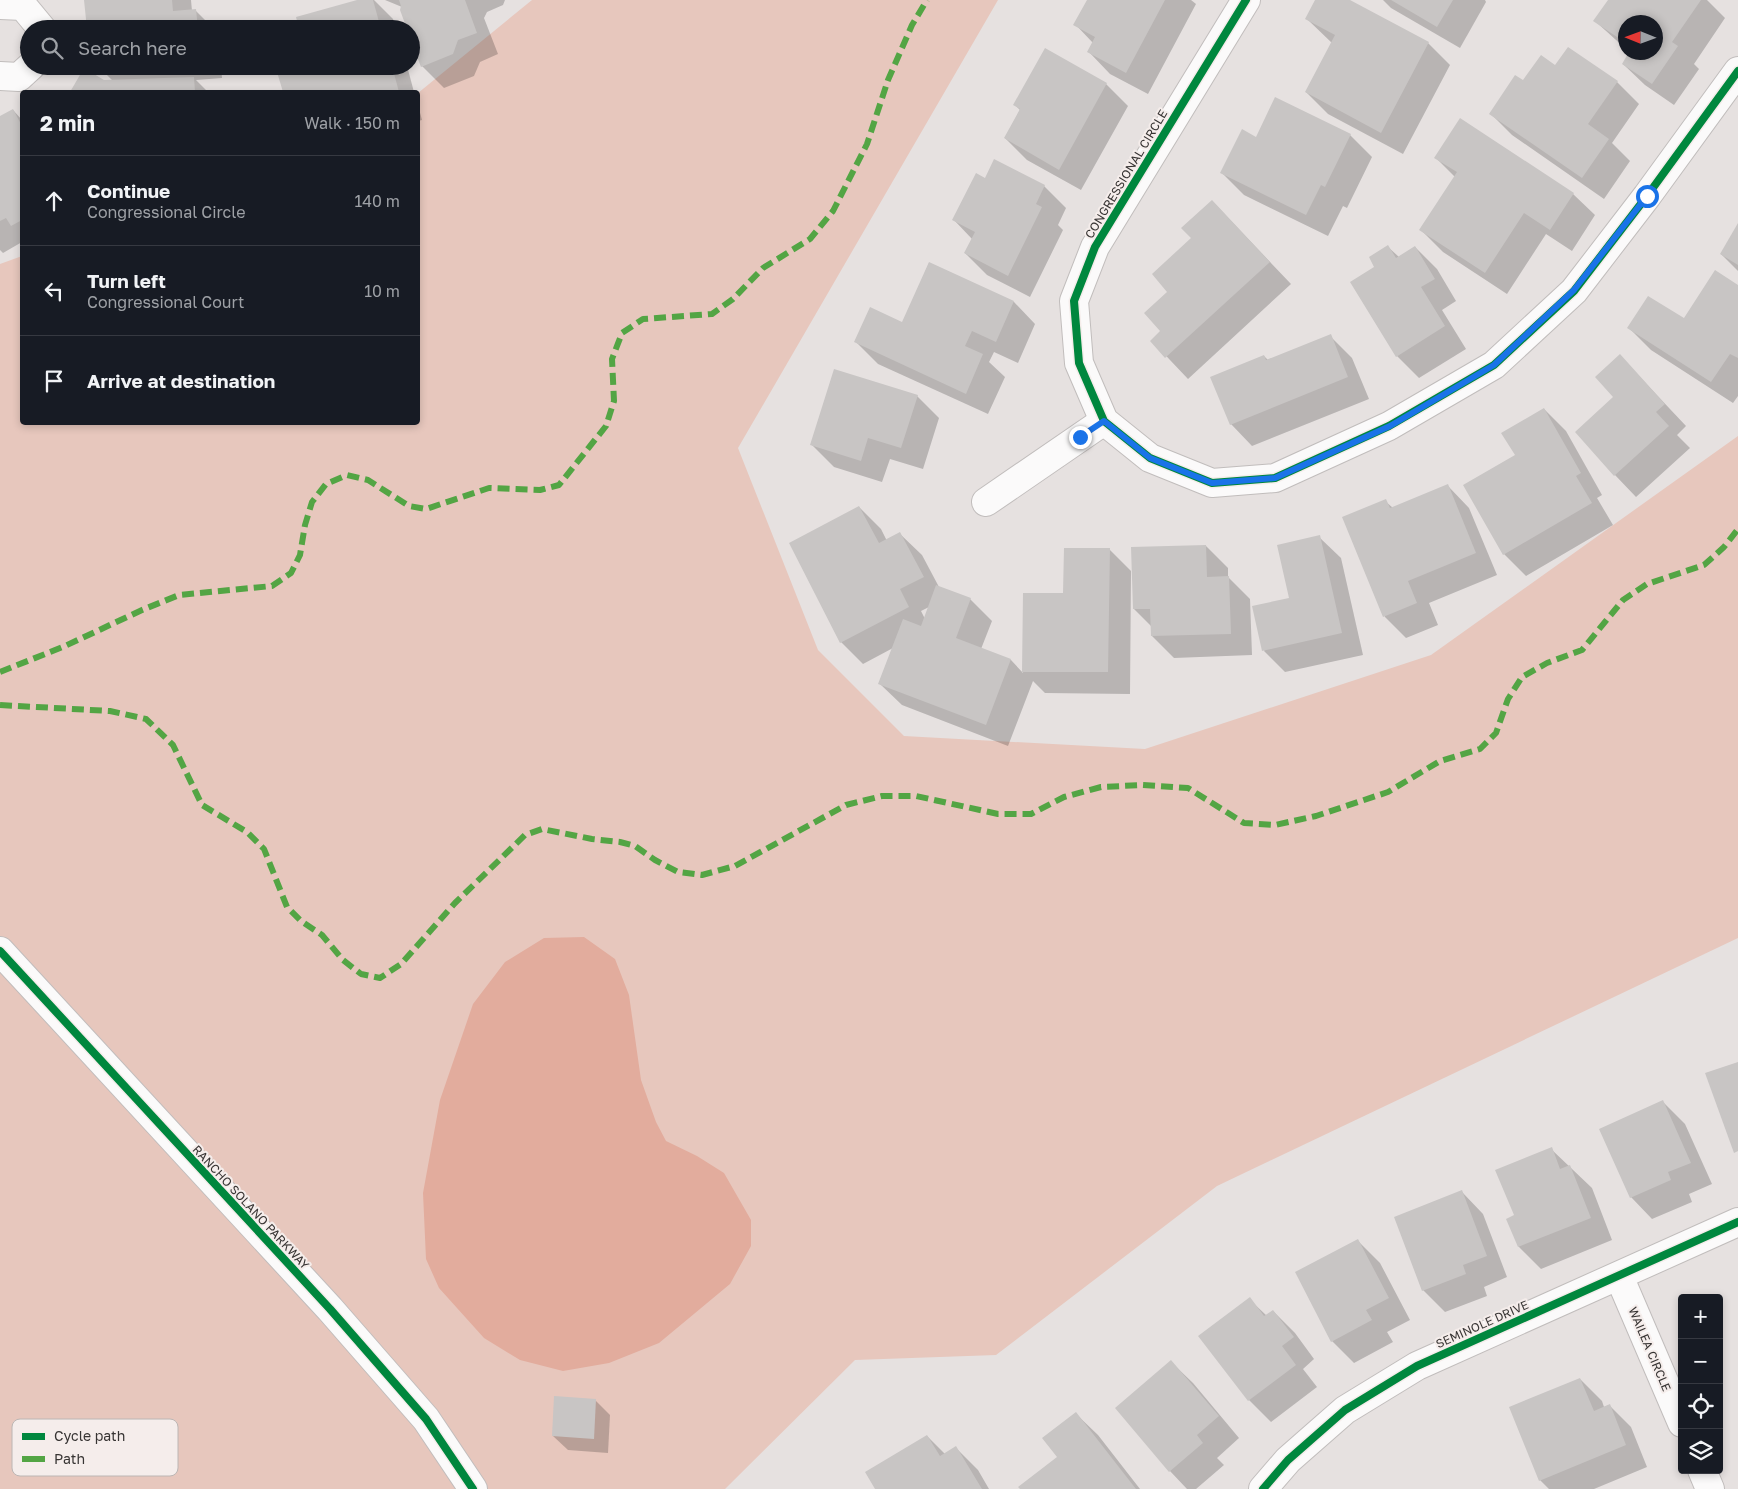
<!DOCTYPE html>
<html lang="en">
<head>
<meta charset="utf-8">
<style>
	body { margin:0; font-family:"Golos Text",sans-serif; background:#242831; color:#f1f3f6 }
	.controls { position:absolute; right:15px; bottom:15px; display:grid; overflow:hidden; border-radius:5px; box-shadow:0 2px 8px #0003 }
	.controls button { width:45px; height:45px; display:grid; place-items:center; padding:0; border:0; border-bottom:1px solid #363941; background:#171b24; color:#f1f3f6; font:25px sans-serif }
	.compass { position:absolute; left:1618px; top:15px; width:45px; height:45px; border-radius:50%; background:#171b24; box-shadow:0 2px 8px #0003; rotate:271deg }
	.stop { position:absolute; width:15px; height:15px; margin:-11px; border:4px solid #1a73e8; border-radius:50%; background:#fff }
	.stop.end { background:#1a73e8; border-color:#fff; box-shadow:0 1px 5px #0008 }
	.list { margin:0; padding:0; list-style:none }
	h2 { display:flex; justify-content:space-between; align-items:center; height:65px; margin:0; padding:0 20px; font-size:21px }
	h2 small { font-size:16px; font-weight:400; color:#9ea1a6 }
	.list li { display:grid; grid-template-columns:32px 1fr auto; gap:15px; align-items:center; box-sizing:border-box; height:90px; padding:0 20px; border-top:1px solid #363941 }
	.list b { display:block; font-size:19px; white-space:nowrap }
	.list p { margin:0; font-size:16px; white-space:nowrap; color:#9ea1a6 }
	.list em { font-size:16px; font-style:normal; color:#9ea1a6 }
	.icon { flex:none; width:28px; height:28px; fill:none; stroke:currentColor; stroke-width:2; stroke-linecap:round; stroke-linejoin:round }
	.map { position:relative; flex:none; width:1738px; height:1489px; overflow:hidden }
	.search { position:absolute; background:#171b24; box-shadow:0 2px 8px #0003; left:20px; top:20px; width:400px; height:55px; display:flex; align-items:center; gap:12px; box-sizing:border-box; padding:0 18px; border-radius:28px; color:#9ea1a6; font-size:19px }
	.panel { position:absolute; background:#171b24; box-shadow:0 2px 8px #0003; left:20px; top:90px; width:400px; height:335px; border-radius:5px }
	.map>svg:first-child { display:block }
</style>
</head>
<body>
<div class="map">
<svg width="1738" height="1489" viewBox="0 0 1738 1489">
	<rect width="100%" height="100%" fill="#e6e1e0"/>
	<!-- green -->
	<path fill="#e7c7bd" d="M532,0H998L738,448L818,650L904,736L1145,749L1431,655L1738,436V938L1217,1186L996,1355L855,1360L725,1489H0V264L22,256V422H418V93Z"/>
	<!-- water -->
	<path fill="#e2ac9d" d="M584,937L615,959L629,995L641,1080L656,1122L666,1141L697,1156L724,1173L751,1220V1246L730,1284L659,1343L609,1363L563,1371L520,1360L484,1338L439,1288L426,1259L423,1193L440,1100L473,1004L505,962L544,938Z"/>
	<!-- shadow -->
	<g fill="#0003" fill-rule="evenodd">
		<path d="M86,0H191L192,11L195,10L214,29H89Z"/>
		<path d="M361,0H374L393,19L396,29H300Z"/>
		<path d="M385,0H505L503,5L487,12L484,18L498,54L480,62L474,76L444,88L422,66L402,7Z"/>
		<path d="M1088,0H1191L1196,4L1148,94L1110,74L1089,52L1093,43L1075,24Z"/>
		<path d="M1317,0H1347L1428,43L1450,65L1403,154L1328,114L1306,92L1332,43L1307,19Z"/>
		<path d="M1383,0H1485L1486,2L1460,48L1391,8Z"/>
		<path d="M1609,0H1707L1725,18L1694,64L1699,69L1674,105L1645,85L1623,64L1656,52V22H1626V49L1595,21Z"/>
		<path d="M98,66H221L222,78L196,80L208,92H71L84,70L104,82L113,81Z"/>
		<path d="M301,66H407L414,92H284L279,73Z"/>
		<path d="M1556,66L1617,82L1639,104L1612,143L1630,161L1604,199L1512,135L1490,113L1524,82Z"/>
		<path d="M1106,84L1128,106L1081,190L1027,160L1005,138L1020,110L1015,105Z"/>
		<path d="M418,105L422,120L418,121Z"/>
		<path d="M13,110L22,120V242L3,253L0,250V117Z"/>
		<path d="M1350,135L1372,157L1347,208L1343,206L1328,236L1244,195L1222,173L1257,138Z"/>
		<path d="M1436,158L1573,194L1595,215L1572,251L1546,234L1507,294L1443,252L1421,230L1455,177Z"/>
		<path d="M986,179L1044,186L1066,208L1058,225L1063,230L1030,297L987,275L965,253L972,239L954,220Z"/>
		<path d="M1212,201L1291,284L1188,379L1152,341L1162,331L1169,292L1192,238Z"/>
		<path d="M1738,225V271L1721,254Z"/>
		<path d="M1388,247L1399,257L1415,247L1437,269L1456,301L1442,310L1466,349L1419,378L1397,356L1376,268Z"/>
		<path d="M929,263L1014,302L1035,324L1018,363L994,352L989,362L1005,377L988,414L878,364L856,342L903,324Z"/>
		<path d="M1738,286V396L1733,403L1651,350L1629,328L1684,320Z"/>
		<path d="M1330,336L1352,358L1369,399L1252,446L1231,424L1264,356L1269,361Z"/>
		<path d="M1620,356L1686,426L1677,435L1690,448L1636,497L1615,475V397Z"/>
		<path d="M917,396L939,418L923,469L890,459L882,482L834,467L812,445Z"/>
		<path d="M1544,409L1566,431L1602,495L1597,498L1613,525L1526,576L1504,554L1516,456Z"/>
		<path d="M1448,486L1469,508L1497,575L1429,603L1438,625L1406,638L1385,617L1344,518L1385,501L1393,508Z"/>
		<path d="M859,507L881,529L887,541L900,534L922,555L939,587L970,599L992,621L981,649L1011,660L1023,673L1024,594H1065L1109,549L1131,571L1130,694L1045,693L1033,681L1008,746L902,705L880,684L893,648L863,664L841,642ZM929,607L925,619L921,611Z"/>
		<path d="M1319,537L1341,558L1363,655L1285,672L1264,651Z"/>
		<path d="M1206,546L1228,568V577L1250,599L1252,655L1174,658L1152,636L1151,626L1134,609Z"/>
		<path d="M1663,1102L1685,1124L1712,1184L1689,1194L1692,1202L1652,1219L1631,1197Z"/>
		<path d="M1551,1149L1592,1188L1612,1240L1541,1269L1519,1247L1508,1219L1516,1216Z"/>
		<path d="M1462,1192L1483,1214L1507,1277L1484,1287L1487,1296L1445,1312L1423,1290Z"/>
		<path d="M1358,1241L1380,1263L1410,1320L1387,1332L1393,1342L1354,1363L1332,1341Z"/>
		<path d="M1249,1299L1267,1316L1273,1311L1295,1333L1314,1359L1303,1369L1317,1387L1271,1422L1249,1400L1200,1336Z"/>
		<path d="M1171,1362L1193,1383L1239,1438L1217,1458L1224,1465L1196,1489H1187L1170,1471Z"/>
		<path d="M1580,1379L1602,1401L1604,1407L1609,1405L1631,1427L1647,1467L1594,1489H1549L1540,1480Z"/>
		<path d="M595,1400L610,1415L608,1453L568,1450L553,1436Z"/>
		<path d="M1076,1414L1098,1435L1140,1489H1021L1059,1457Z"/>
		<path d="M927,1436L945,1454L956,1448L978,1470L989,1489H877Z"/>
	</g>
	<!-- building -->
	<g fill="#c8c5c4">
		<path d="M84,0H172L173,11L196,9L198,29H87Z"/>
		<path d="M357,0H373L381,29H299L296,17Z"/>
		<path d="M399,0H465L477,33L458,40L453,54L421,67L411,41V29H407L400,10L401,6Z"/>
		<path d="M1087,0H1165L1126,73L1087,52L1095,37L1073,25Z"/>
		<path d="M1315,0H1350L1429,42L1381,133L1305,92L1335,35L1305,19Z"/>
		<path d="M1391,0H1453L1437,27Z"/>
		<path d="M1608,0H1701L1672,42L1678,46L1652,84L1622,64L1629,52H1656V22H1626V43L1593,21Z"/>
		<path d="M1568,47L1618,81L1588,124L1609,139L1582,178L1489,114L1515,75L1523,80L1541,55L1555,65Z"/>
		<path d="M1045,48L1107,83L1059,170L1004,138L1020,109L1013,105Z"/>
		<path d="M297,66H392L399,92H283L277,72Z"/>
		<path d="M84,68L104,80L194,77L195,92H70Z"/>
		<path d="M1275,97L1351,134L1325,187L1321,185L1306,215L1220,173L1242,129L1256,137Z"/>
		<path d="M13,109L22,126V220L11,226L6,218L0,221V116Z"/>
		<path d="M1460,118L1574,193L1550,230L1524,213L1485,273L1419,230L1457,172L1434,158Z"/>
		<path d="M994,159L1045,185L1036,204L1042,207L1008,276L964,253L975,232L952,220L976,173L985,178Z"/>
		<path d="M1212,200L1270,262L1165,358L1150,341L1160,331L1144,313L1167,292L1152,274L1191,238L1181,228Z"/>
		<path d="M1738,223V265L1720,254Z"/>
		<path d="M1388,245L1396,258L1415,246L1435,279L1421,287L1445,326L1396,357L1350,282L1374,267L1369,257Z"/>
		<path d="M929,262L1014,301L996,342L972,331L965,346L983,354L966,394L854,342L870,307L902,322Z"/>
		<path d="M1715,270L1738,285V358L1730,354L1711,382L1627,328L1648,296L1684,318Z"/>
		<path d="M1331,334L1348,377L1230,425L1210,377L1264,355L1266,360Z"/>
		<path d="M1620,354L1665,404L1656,412L1669,426L1614,476L1575,432L1613,397L1595,377Z"/>
		<path d="M834,369L918,395L901,448L868,438L861,461L810,445Z"/>
		<path d="M1544,408L1581,473L1576,476L1592,503L1503,555L1463,485L1515,455L1501,433Z"/>
		<path d="M1448,484L1476,553L1408,581L1417,603L1383,617L1342,517L1386,499L1390,508Z"/>
		<path d="M859,506L879,543L900,532L924,577L900,589L909,607L840,643L789,543Z"/>
		<path d="M1320,535L1342,633L1262,651L1252,606L1289,598L1277,545Z"/>
		<path d="M1206,545L1207,577L1229,576L1231,634L1151,636L1150,609H1133L1131,547Z"/>
		<path d="M1064,548H1110L1108,672H1022L1023,593H1063Z"/>
		<path d="M936,585L971,598L956,638L1011,659L986,725L878,684L903,619L921,626Z"/>
		<path d="M1738,1062V1151L1734,1153L1705,1073Z"/>
		<path d="M1663,1100L1691,1163L1668,1172L1671,1180L1630,1198L1599,1129Z"/>
		<path d="M1552,1147L1560,1169L1570,1165L1591,1218L1518,1247L1506,1219L1514,1215L1495,1170Z"/>
		<path d="M1462,1190L1487,1256L1463,1265L1466,1274L1422,1291L1394,1217Z"/>
		<path d="M1358,1239L1389,1298L1366,1310L1372,1320L1331,1342L1295,1272Z"/>
		<path d="M1250,1297L1264,1316L1273,1310L1294,1337L1282,1346L1296,1365L1248,1401L1198,1336Z"/>
		<path d="M1171,1360L1219,1416L1197,1435L1203,1443L1169,1472L1115,1408Z"/>
		<path d="M1580,1378L1594,1411L1610,1404L1626,1445L1539,1481L1509,1407Z"/>
		<path d="M554,1396L596,1399L594,1439L552,1436Z"/>
		<path d="M1076,1412L1136,1489H1020L1018,1487L1057,1457L1042,1438Z"/>
		<path d="M927,1435L940,1456L956,1446L982,1489H875L865,1472Z"/>
	</g>
	<g fill="none" stroke-linecap="round" stroke-linejoin="round">
		<defs>
			<g id="minor">
				<path d="M1246,0L1095,247L1074,301L1079,363L1104,421L1150,458L1212,483L1275,478L1389,426L1494,365L1574,291L1647,196L1738,71"/>
				<path d="M0,5L23,6L42,29"/>
				<path d="M0,76L19,77L31,66"/>
				<path d="M986,502L1104,421"/>
				<path d="M0,951L330,1309L426,1419L473,1489"/>
				<path d="M1619,1276L1682,1423"/>
				<path d="M1702,1470L1710,1489"/>
				<path d="M1263,1489L1288,1460L1345,1410L1417,1366L1738,1222"/>
			</g>
		</defs>
		<!-- minor casing -->
		<use href="#minor" stroke="#c1bdbc" stroke-width="30"/>
		<!-- minor -->
		<use href="#minor" stroke="#fbfafa" stroke-width="28"/>
		<!-- quiet -->
		<g stroke="#53a544" stroke-width="6" stroke-dasharray="12 6" stroke-linecap="butt">
			<path d="M0,672L65,646L142,610L179,595L272,586L291,573L300,555L305,525L312,502L326,484L347,475L368,480L409,506L426,509L489,488L540,490L559,485L606,426L614,401L612,359L622,333L643,319L712,314L733,299L763,268L810,239L833,211L867,144L888,80L912,25L927,0"/>
			<path d="M0,705L110,711L146,719L173,745L202,805L247,832L264,849L287,907L301,921L322,935L343,960L361,974L380,978L401,964L455,903L525,835L542,829L592,839L620,842L635,846L655,860L678,872L702,875L735,866L846,805L882,796H916L998,814H1031L1064,797L1101,787L1143,785L1188,788L1244,823L1275,825L1316,816L1388,792L1440,761L1480,749L1496,733L1508,699L1522,677L1547,663L1582,650L1623,600L1647,584L1704,565L1724,547L1738,529"/>
		</g>
		<defs>
			<g id="cycleway">
				<path d="M1246,0L1095,247L1074,301L1079,363L1104,421L1150,458L1212,483L1275,478L1389,426L1494,365L1574,291L1647,196L1738,71"/>
				<path d="M0,951L330,1309L426,1419L473,1489"/>
				<path d="M1263,1489L1288,1460L1345,1410L1417,1366L1738,1222"/>
			</g>
		</defs>
		<!-- cycleway casing -->
		<use href="#cycleway" stroke="#f5edeb" stroke-width="11"/>
		<!-- cycleway -->
		<use href="#cycleway" stroke="#00873e" stroke-width="8"/>
	</g>
	<g fill="none" stroke-linecap="round" stroke-linejoin="round">
		<!-- route -->
		<path stroke="#1a73e8" stroke-width="6" d="M1080,437L1104,421L1150,458L1212,483L1275,478L1390,426L1494,365L1574,290L1647,196"/>
	</g>
	<g text-anchor="middle" dominant-baseline="central" stroke-width="4" stroke-linejoin="round" paint-order="stroke">
		<!-- street labels -->
		<g font-size="12" fill="#373433" stroke="#f5edeb">
			<text transform="translate(1126 174) rotate(-59)">CONGRESSIONAL CIRCLE</text>
			<text transform="translate(251 1207) rotate(47)">RANCHO SOLANO PARKWAY</text>
			<text transform="translate(1482 1324) rotate(-24)">SEMINOLE DRIVE</text>
			<text transform="translate(1650 1349) rotate(67)">WAILEA CIRCLE</text>
		</g>
	</g>
	<!-- legend -->
	<rect x="12" y="1419" width="166" height="57" rx="8" fill="#f5edeb" stroke="#bcb6b4" stroke-width="1"/>
	<rect x="22" y="1433" width="23" height="7" fill="#00873e"/>
	<rect x="22" y="1456" width="23" height="6" fill="#53a544"/>
	<g font-size="14" fill="#373433">
		<text x="54" y="1441">Cycle path</text>
		<text x="54" y="1464">Path</text>
	</g>
</svg>
<div class="controls">
<button>+</button>
<button>−</button>
<button><svg class="icon" aria-label="locate" viewBox="0 0 24 24"><circle cx="12" cy="12" r="6"/><path d="M12 2v4M12 18v4M2 12h4M18 12h4"/></svg></button>
<button><svg class="icon" aria-label="layers" viewBox="0 0 24 24"><path d="M12 4l9 5-9 5-9-5zM3 14l9 5 9-5"/></svg></button>
</div>
<svg class="compass" viewBox="-18 -18 36 36"><path d="M0-13l5 13h-10z" fill="#e53935"/><path d="M0 13l5-13h-10z" fill="#9ea1a6"/></svg>
<div class="stop" style="left:1647px;top:196px"></div>
<div class="stop end" style="left:1080px;top:437px"></div>
<div class="search"><svg class="icon" aria-label="search" viewBox="0 0 24 24"><circle cx="10" cy="10" r="6"/><path d="M15 15l6 6"/></svg>Search here</div>
<section class="panel">
<h2>2 min<small>Walk · 150 m</small></h2>
<ul class="list">
<li><svg class="icon" aria-label="ahead" viewBox="0 0 24 24"><path d="M12 20V5M6 11l6-6 6 6"/></svg><div><b>Continue</b><p>Congressional Circle</p></div><em>140 m</em></li>
<li><svg class="icon" aria-label="left" viewBox="0 0 24 24"><path d="M17 20v-9H6M10 6l-5 5 5 5"/></svg><div><b>Turn left</b><p>Congressional Court</p></div><em>10 m</em></li>
<li><svg class="icon" aria-label="arrive" viewBox="0 0 24 24"><path d="M6 21V4h12l-3 4 3 4H6"/></svg><div><b>Arrive at destination</b></div></li>
</ul>
</section>
</div>
</body>
</html>
